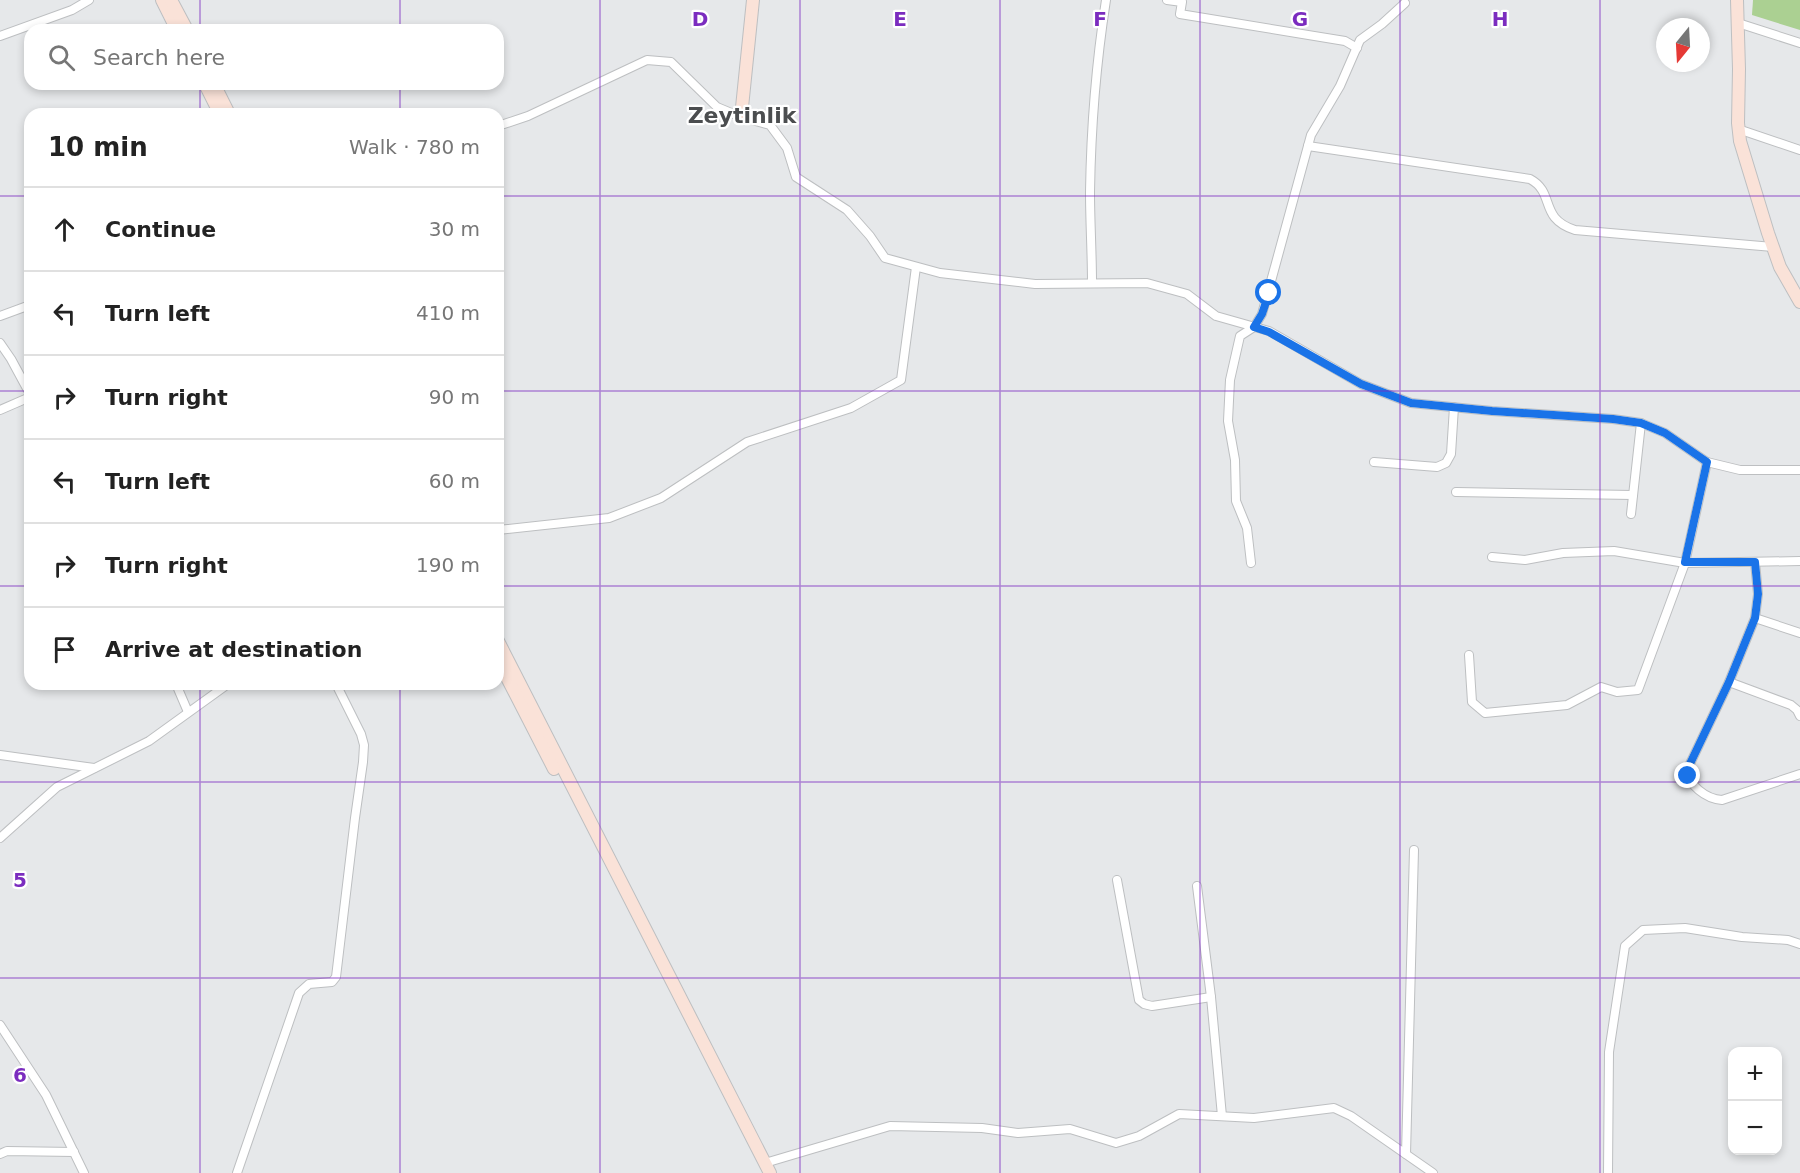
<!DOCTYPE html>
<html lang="en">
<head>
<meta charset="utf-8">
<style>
	body { margin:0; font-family:"DejaVu Sans",sans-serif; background:#f2f2f2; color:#222 }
	.controls { position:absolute; right:18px; bottom:18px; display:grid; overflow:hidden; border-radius:12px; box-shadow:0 3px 9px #0003 }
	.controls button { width:54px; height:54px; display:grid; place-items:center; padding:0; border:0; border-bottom:2px solid #e0e0e0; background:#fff; color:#222; font:30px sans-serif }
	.compass { position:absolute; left:1656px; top:18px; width:54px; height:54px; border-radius:50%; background:#fff; box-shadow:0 3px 9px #0003; rotate:198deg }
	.stop { position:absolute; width:18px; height:18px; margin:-14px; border:4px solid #1a73e8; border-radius:50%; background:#fff }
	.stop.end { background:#1a73e8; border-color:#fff; box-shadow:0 2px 6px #0008 }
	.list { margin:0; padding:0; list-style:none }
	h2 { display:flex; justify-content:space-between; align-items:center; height:78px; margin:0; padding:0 24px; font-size:26px }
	h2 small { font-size:20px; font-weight:400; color:#767676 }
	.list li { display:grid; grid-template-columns:39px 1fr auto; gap:18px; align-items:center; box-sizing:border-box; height:84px; padding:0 24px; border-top:2px solid #e0e0e0 }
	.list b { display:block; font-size:22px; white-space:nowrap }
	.list em { font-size:20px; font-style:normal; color:#767676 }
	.icon { flex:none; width:33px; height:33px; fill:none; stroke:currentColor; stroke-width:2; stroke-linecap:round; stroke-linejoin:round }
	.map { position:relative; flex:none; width:1800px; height:1173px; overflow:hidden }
	.search { position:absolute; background:#fff; box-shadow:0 3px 9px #0003; left:24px; top:24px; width:480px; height:66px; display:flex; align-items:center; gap:15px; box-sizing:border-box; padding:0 21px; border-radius:18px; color:#767676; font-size:22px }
	.panel { position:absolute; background:#fff; box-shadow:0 3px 9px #0003; left:24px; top:108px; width:480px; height:582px; border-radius:18px }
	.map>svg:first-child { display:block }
</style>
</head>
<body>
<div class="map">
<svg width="1800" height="1173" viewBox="0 0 1800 1173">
	<rect width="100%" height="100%" fill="#e6e8ea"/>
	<!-- green -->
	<path fill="#abd092" d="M1753,0H1800V30L1752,15Z"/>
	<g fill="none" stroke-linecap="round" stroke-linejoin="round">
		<defs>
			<g id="street">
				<path d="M1167,0L1182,2L1180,14L1345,41L1357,48"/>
				<path d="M1738,23L1800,43"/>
				<path d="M0,36L72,10L89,0"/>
				<path d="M498,126L528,116L647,60L671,62L717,107L741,117L770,125L787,148L796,177L847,210L870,236L885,258L940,273L1035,284L1147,283L1187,294L1216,316L1269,331L1361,384L1411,403L1492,411L1613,419L1641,423L1665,433L1707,462L1740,470H1800"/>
				<path d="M1738,129L1800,150"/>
				<path d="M1308,146L1530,179C1556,193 1538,218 1575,230L1773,247"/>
				<path d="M1092,283C1092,253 1090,222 1090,192C1091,127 1096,64 1106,0"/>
				<path d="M0,316L30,305"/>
				<path d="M0,343L11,359L30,394"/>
				<path d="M0,410L30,397"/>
				<path d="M1374,462L1437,467L1446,463L1451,454L1454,407"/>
				<path d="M1456,492L1633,495"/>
				<path d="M1631,514L1641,423"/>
				<path d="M498,530L609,518L661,498L747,442L851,408L901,380L916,267"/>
				<path d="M1492,557L1525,560L1563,553L1614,551L1685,563L1800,561"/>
				<path d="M1755,562L1758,594L1755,618L1729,682L1688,768C1686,785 1707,799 1722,800L1800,774"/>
				<path d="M1251,563L1247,528L1236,501L1235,460L1228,421L1230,380L1240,336L1254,327L1262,314L1311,135L1340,86L1360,40L1382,24L1405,3"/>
				<path d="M1755,618L1800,633"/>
				<path d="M1469,655L1472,702L1485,713L1567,705L1601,687L1617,692L1638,690L1685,563L1707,462"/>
				<path d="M1729,682L1791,705L1797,710L1800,716"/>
				<path d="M176,684L188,712"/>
				<path d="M0,755L94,768"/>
				<path d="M0,838L57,787L149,741L228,684"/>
				<path d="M1117,880L1139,1000L1144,1004L1152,1006L1211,997"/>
				<path d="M1197,886L1211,997L1222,1116"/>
				<path d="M0,1025L46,1095L84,1173"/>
				<path d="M0,1154L7,1151L74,1152"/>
				<path d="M1406,1154L1414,850"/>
				<path d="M765,1163L890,1126L982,1128L1018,1133L1070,1129L1116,1143L1139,1136L1179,1114L1254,1118L1334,1108L1351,1116L1433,1173"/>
				<path d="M237,1173L299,993L309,984L332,982L336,977L355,818L363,762L364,745L361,734L336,684"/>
				<path d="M1608,1173L1609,1052L1625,946L1643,930L1685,928L1742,937L1788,940L1800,944"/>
			</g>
			<g id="secondary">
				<path d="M162,0L177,30"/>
				<path d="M171,0L187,30"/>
				<path d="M1737,0L1739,69L1738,123L1740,141L1768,233L1780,267L1800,302"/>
				<path d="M205,84L220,114"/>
				<path d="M214,84L229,114"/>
				<path d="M741,117L753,0"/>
				<path d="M498,641L770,1173"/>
				<path d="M498,660L554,769"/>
			</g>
		</defs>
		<!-- street casing -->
		<use href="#street" stroke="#bdbfc1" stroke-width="10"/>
		<!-- secondary casing -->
		<use href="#secondary" stroke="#bdbfc1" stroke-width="14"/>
		<!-- street -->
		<use href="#street" stroke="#fff" stroke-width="8"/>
		<!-- secondary -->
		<use href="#secondary" stroke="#fae2d8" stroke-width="12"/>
	</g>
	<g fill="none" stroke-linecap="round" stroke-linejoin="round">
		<!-- route -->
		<path stroke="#1a73e8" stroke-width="8" d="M1269,293L1262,314L1254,327L1269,332L1361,384L1411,403L1492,411L1613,419L1641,423L1665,433L1707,462L1685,562H1755L1758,594L1755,618L1729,682L1688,768V776"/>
	</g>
	<!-- grid -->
	<path fill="none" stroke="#7b2cbf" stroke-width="1.5" stroke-opacity="0.55" d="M200,0V30M400,0V30M600,0V1173M800,0V1173M1000,0V1173M1200,0V1173M1400,0V1173M1600,0V1173M200,84V114M400,84V114M0,196H30M498,196H1800M0,391H30M498,391H1800M0,586H30M498,586H1800M200,684V1173M400,684V1173M0,782H1800M0,978H1800"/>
	<g text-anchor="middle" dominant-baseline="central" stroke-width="4.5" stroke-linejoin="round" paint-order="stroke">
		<!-- district labels -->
		<g font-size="22" font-weight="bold" fill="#4b4d4f" stroke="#fff">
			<text x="742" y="115">Zeytinlik</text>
		</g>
	</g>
	<g font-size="20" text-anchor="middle" font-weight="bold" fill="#7b2cbf" stroke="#fff" stroke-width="4.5" stroke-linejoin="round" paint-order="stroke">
		<text x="700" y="26">D</text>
		<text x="900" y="26">E</text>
		<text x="1100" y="26">F</text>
		<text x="1300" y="26">G</text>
		<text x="1500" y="26">H</text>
		<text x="20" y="887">5</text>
		<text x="20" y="1082">6</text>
	</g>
</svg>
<div class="controls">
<button>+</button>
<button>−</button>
</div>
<svg class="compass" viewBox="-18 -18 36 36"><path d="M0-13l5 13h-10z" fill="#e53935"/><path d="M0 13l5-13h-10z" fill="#767676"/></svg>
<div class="stop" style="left:1269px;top:293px"></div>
<div class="stop end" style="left:1688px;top:776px"></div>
<div class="search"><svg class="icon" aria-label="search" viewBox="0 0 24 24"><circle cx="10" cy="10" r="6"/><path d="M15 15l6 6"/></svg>Search here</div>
<section class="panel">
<h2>10 min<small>Walk · 780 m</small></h2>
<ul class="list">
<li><svg class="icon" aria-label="ahead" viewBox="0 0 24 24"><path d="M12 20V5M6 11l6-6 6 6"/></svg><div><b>Continue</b></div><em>30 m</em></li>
<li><svg class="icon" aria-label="left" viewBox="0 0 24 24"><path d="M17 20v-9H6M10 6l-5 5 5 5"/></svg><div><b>Turn left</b></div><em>410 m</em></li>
<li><svg class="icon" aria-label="right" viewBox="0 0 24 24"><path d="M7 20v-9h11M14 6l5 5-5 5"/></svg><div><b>Turn right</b></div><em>90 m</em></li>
<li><svg class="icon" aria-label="left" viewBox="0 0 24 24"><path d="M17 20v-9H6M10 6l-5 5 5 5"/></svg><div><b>Turn left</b></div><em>60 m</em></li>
<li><svg class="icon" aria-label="right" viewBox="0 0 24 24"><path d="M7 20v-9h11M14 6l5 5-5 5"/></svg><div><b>Turn right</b></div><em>190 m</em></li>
<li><svg class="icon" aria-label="arrive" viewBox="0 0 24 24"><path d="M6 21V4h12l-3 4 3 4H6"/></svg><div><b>Arrive at destination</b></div></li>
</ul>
</section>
</div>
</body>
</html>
